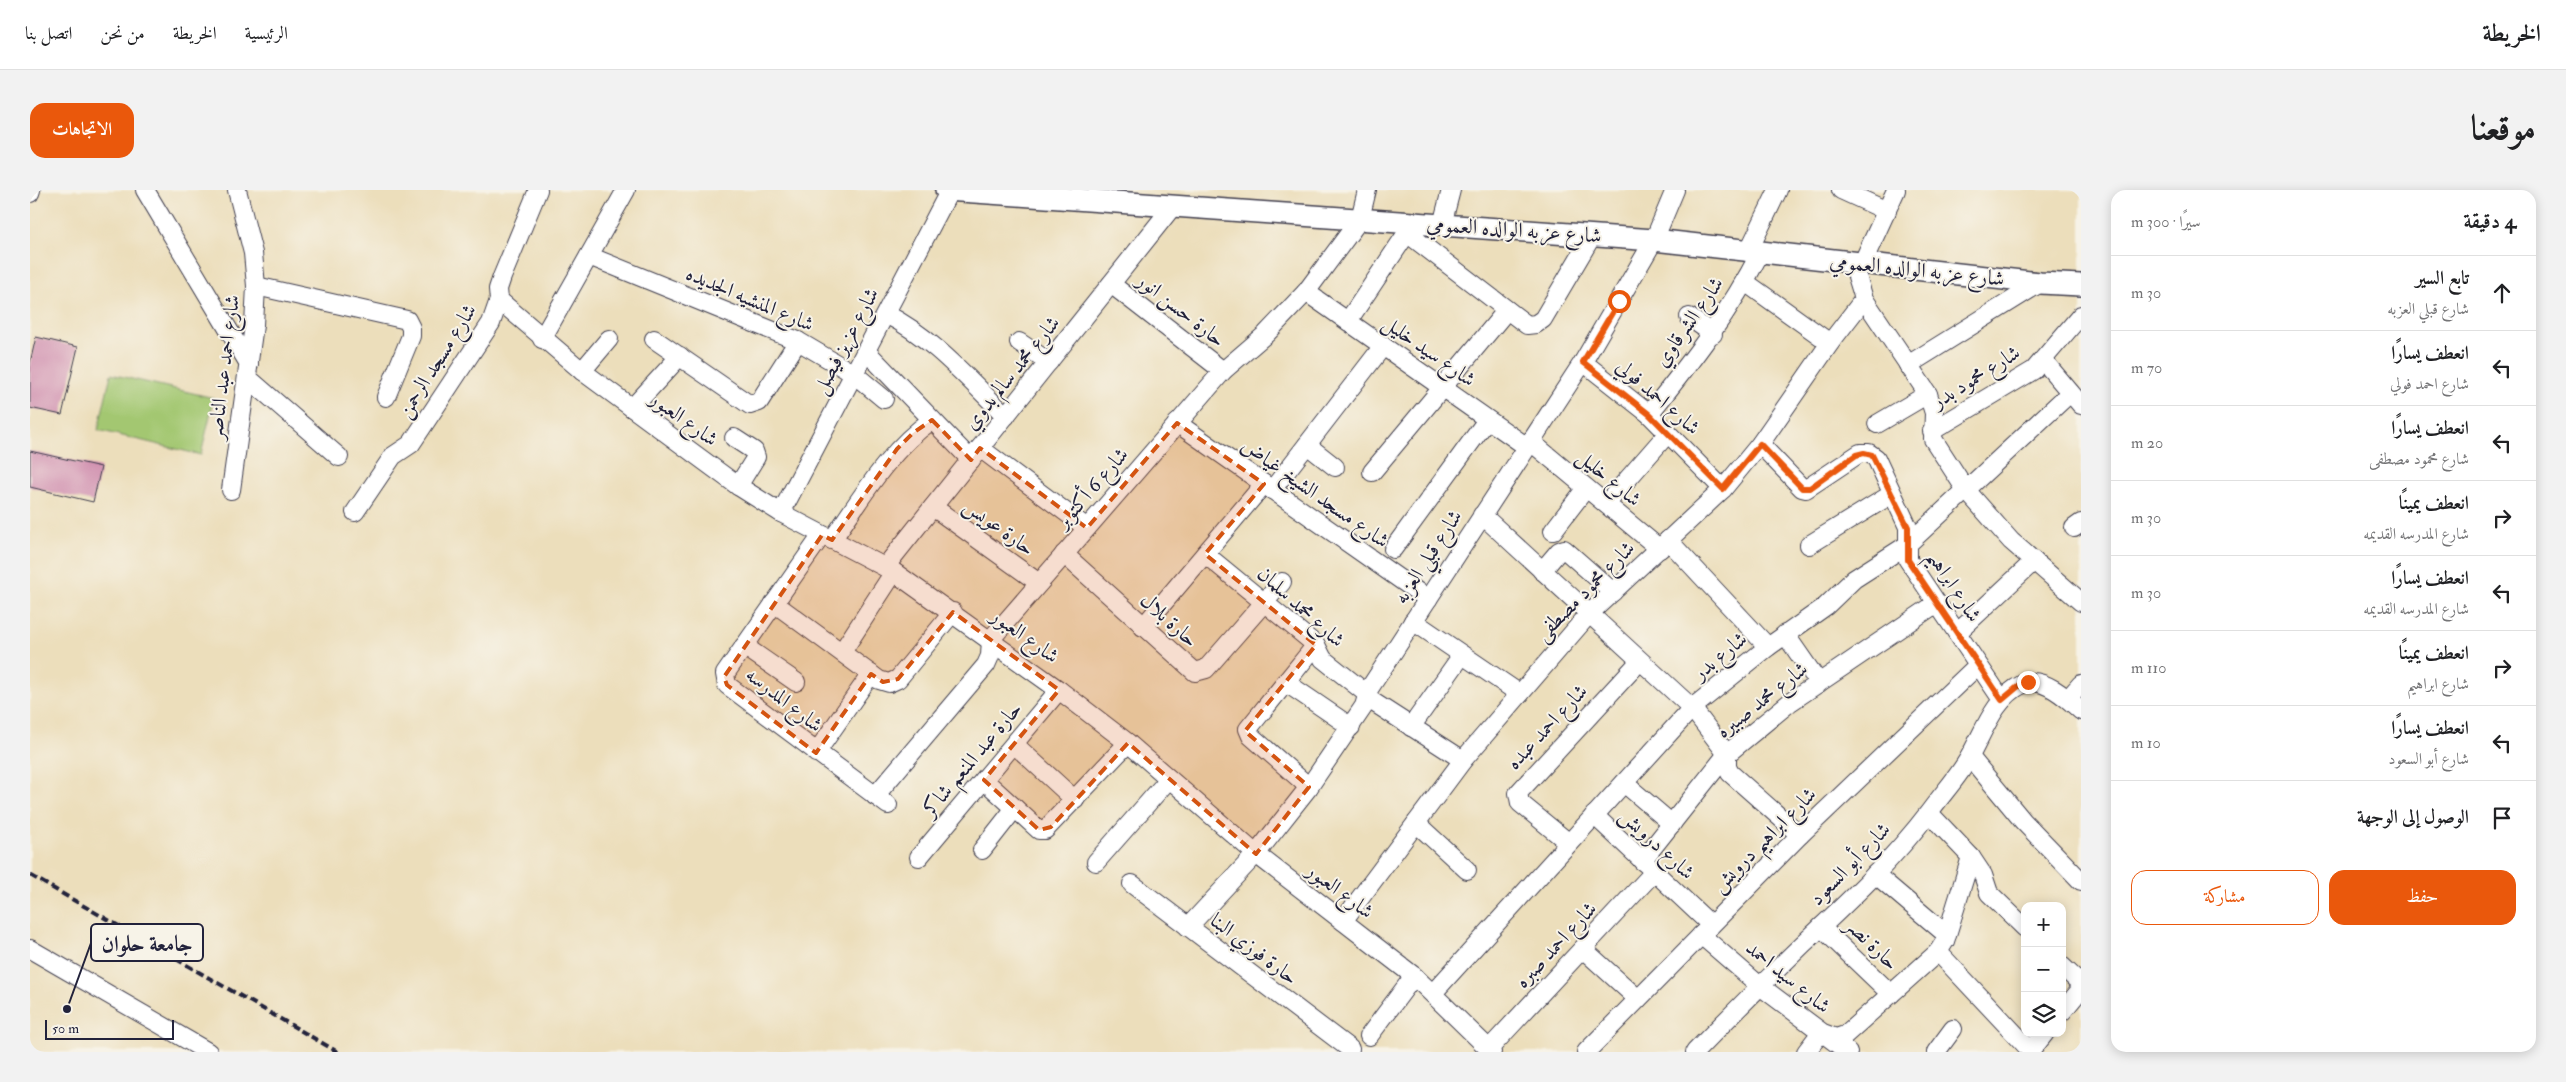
<!DOCTYPE html>
<html lang="ar">
<head>
<meta charset="utf-8">
<style>
	body { margin:0; font-family:"IM FELL Double Pica",Amiri,serif; background:#f2f2f2; color:#202124; direction:rtl }
	.controls { position:absolute; right:15px; bottom:15px; display:grid; overflow:hidden; border-radius:10px; box-shadow:0 2px 12px #0003 }
	.controls button { width:45px; height:45px; display:grid; place-items:center; padding:0; border:0; border-bottom:1px solid #e0e0e0; background:#fff; color:#202124; font:25px sans-serif }
	.scale { position:absolute; left:15px; bottom:12px; width:129px; box-sizing:border-box; padding-left:5px; border:2px solid #22223b; border-top:0; font-size:14px; line-height:18px; white-space:nowrap; color:#22223b; -webkit-text-stroke:4px #f7f3e8; paint-order:stroke }
	.stop { position:absolute; width:15px; height:15px; margin:-11px; border:4px solid #ea580c; border-radius:50%; background:#fff }
	.stop.end { background:#ea580c; border-color:#fff; box-shadow:0 1px 5px #0008 }
	.list { margin:0; padding:0; list-style:none }
	h2 { display:flex; justify-content:space-between; align-items:center; height:65px; margin:0; padding:0 20px; font-size:21px }
	h2 small { font-size:16px; font-weight:400; color:#757577 }
	.list li { display:grid; grid-template-columns:32px 1fr auto; gap:15px; align-items:center; box-sizing:border-box; height:75px; padding:0 20px; border-top:1px solid #e0e0e0 }
	.list b { display:block; font-size:19px; white-space:nowrap }
	.list p { margin:0; font-size:16px; white-space:nowrap; color:#757577 }
	.list em { font-size:16px; font-style:normal; color:#757577 }
	.actions { display:flex; gap:10px; padding:15px 20px }
	.actions a { flex:1; padding:11px 0; border:1px solid #ea580c; border-radius:15px; text-align:center; font-size:18px; color:#ea580c }
	.actions .main { background:#ea580c; color:#fff }
	.icon { flex:none; width:28px; height:28px; fill:none; stroke:currentColor; stroke-width:2; stroke-linecap:round; stroke-linejoin:round }
	.map { position:relative; flex:none; width:2051px; height:862px; overflow:hidden; direction:ltr; border-radius:15px }
	header { display:flex; align-items:center; gap:30px; box-sizing:border-box; height:70px; padding:0 25px; background:#fff; border-bottom:1px solid #e0e0e0 }
	header strong { font-size:24px }
	nav { display:flex; gap:28px; margin-inline-start:auto; font-size:18px }
	.intro { display:flex; align-items:center; justify-content:space-between; box-sizing:border-box; height:120px; padding:0 30px }
	h1 { margin:0; font-size:35px }
	.button { padding:12px 22px; border-radius:15px; background:#ea580c; color:#fff; font-size:18px; font-weight:700 }
	main { display:flex; gap:30px; padding:0 30px }
	aside { flex:1; background:#fff; border-radius:15px; box-shadow:0 2px 12px #0003 }
	.map>svg:first-child { display:block }
</style>
</head>
<body>
<header>
<strong>الخريطة</strong>
<nav><a>الرئيسية</a><a>الخريطة</a><a>من نحن</a><a>اتصل بنا</a></nav>
</header>
<div class="intro"><h1>موقعنا</h1><a class="button">الاتجاهات</a></div>
<main>
<aside>
<h2>4 دقيقة<small>سيرًا · 300 m</small></h2>
<ul class="list">
<li><svg class="icon" aria-label="ahead" viewBox="0 0 24 24"><path d="M12 20V5M6 11l6-6 6 6"/></svg><div><b>تابع السير</b><p>شارع قبلي العزبه</p></div><em>30 m</em></li>
<li><svg class="icon" aria-label="left" viewBox="0 0 24 24"><path d="M17 20v-9H6M10 6l-5 5 5 5"/></svg><div><b>انعطف يسارًا</b><p>شارع احمد فولي</p></div><em>70 m</em></li>
<li><svg class="icon" aria-label="left" viewBox="0 0 24 24"><path d="M17 20v-9H6M10 6l-5 5 5 5"/></svg><div><b>انعطف يسارًا</b><p>شارع محمود مصطفى</p></div><em>20 m</em></li>
<li><svg class="icon" aria-label="right" viewBox="0 0 24 24"><path d="M7 20v-9h11M14 6l5 5-5 5"/></svg><div><b>انعطف يمينًا</b><p>شارع المدرسه القديمه</p></div><em>30 m</em></li>
<li><svg class="icon" aria-label="left" viewBox="0 0 24 24"><path d="M17 20v-9H6M10 6l-5 5 5 5"/></svg><div><b>انعطف يسارًا</b><p>شارع المدرسه القديمه</p></div><em>30 m</em></li>
<li><svg class="icon" aria-label="right" viewBox="0 0 24 24"><path d="M7 20v-9h11M14 6l5 5-5 5"/></svg><div><b>انعطف يمينًا</b><p>شارع ابراهيم</p></div><em>110 m</em></li>
<li><svg class="icon" aria-label="left" viewBox="0 0 24 24"><path d="M17 20v-9H6M10 6l-5 5 5 5"/></svg><div><b>انعطف يسارًا</b><p>شارع أبو السعود</p></div><em>10 m</em></li>
<li><svg class="icon" aria-label="arrive" viewBox="0 0 24 24"><path d="M6 21V4h12l-3 4 3 4H6"/></svg><div><b>الوصول إلى الوجهة</b></div></li>
</ul>
<div class="actions"><a class="main">حفظ</a><a>مشاركة</a></div>
</aside>
<div class="map">
<svg width="2051" height="862" viewBox="0 0 2051 862">
	<rect width="100%" height="100%" fill="#f7f3e8"/>
	<filter id="ink" filterUnits="userSpaceOnUse"><feTurbulence type="fractalNoise" baseFrequency=".02" numOctaves="2"/><feDisplacementMap in="SourceGraphic" scale="10" xChannelSelector="R" yChannelSelector="G"/><feConvolveMatrix kernelMatrix="1 2 1 2 8 2 1 2 1" color-interpolation-filters="sRGB"/></filter>
	<filter id="wash" filterUnits="userSpaceOnUse"><feTurbulence type="fractalNoise" baseFrequency=".0096" numOctaves="4" result="noise"/><feDisplacementMap in="SourceGraphic" scale="20" xChannelSelector="R" yChannelSelector="G"/><feGaussianBlur stdDeviation="1.12" result="paint"/><feColorMatrix in="noise" values="0 0 0 0 0 0 0 0 0 0 0 0 0 0 0 0 0 1.4 0 .05"/><feComposite in="paint" operator="in"/></filter>
	<g filter="url(#wash)">
		<rect width="100%" height="100%" fill="#ecdebb"/>
		<!-- green -->
		<path fill="#a3c771" stroke="#627456" d="M81,184L184,208L171,265L68,240Z"/>
		<g id="blocks">
			<!-- building -->
			<g fill="#d08faf">
				<path d="M6,147L48,157L32,225L0,218V173Z"/>
				<path d="M0,261L71,277L63,312L0,297Z"/>
			</g>
		</g>
	</g>
	<g filter="url(#ink)">
		<use href="#blocks" fill-opacity="0" stroke="#403e4e" stroke-width="1"/>
		<g fill="none" stroke-linecap="round" stroke-linejoin="round">
			<defs>
				<g id="minor">
					<path d="M115,0L219,174"/>
					<path d="M1811,0L1857,21"/>
					<path d="M0,3L1,0"/>
					<path d="M1412,35L1421,0"/>
					<path d="M1377,43L1497,135L1506,134L1513,129L1562,46"/>
					<path d="M1718,62L1748,0"/>
					<path d="M559,66L768,151L824,184L854,209"/>
					<path d="M1823,73L1834,109L1898,204L1904,223L1903,249L1936,300L1981,351L2051,412"/>
					<path d="M1832,74L1866,0"/>
					<path d="M1715,92L1800,153"/>
					<path d="M1081,94L1193,181"/>
					<path d="M226,96L377,130L381,138V146L356,207"/>
					<path d="M1276,102L1497,257"/>
					<path d="M469,110L552,181L708,296L751,323L864,382L1029,500L1098,553L1226,664L1384,786L1462,862"/>
					<path d="M856,124C903,148 938,189 976,226"/>
					<path d="M1659,127L1683,144"/>
					<path d="M1318,131L1383,34"/>
					<path d="M512,149L596,0"/>
					<path d="M624,149L720,215L729,212L768,151"/>
					<path d="M989,152L1019,172"/>
					<path d="M836,161L941,270"/>
					<path d="M2013,170L2051,215"/>
					<path d="M1553,172L1619,224L1693,299"/>
					<path d="M1878,175L2010,93"/>
					<path d="M552,181L579,149"/>
					<path d="M217,187L309,267"/>
					<path d="M602,218L650,166"/>
					<path d="M1619,224C1661,172 1700,122 1730,63"/>
					<path d="M1147,233L1398,409"/>
					<path d="M1847,234L1898,204"/>
					<path d="M1902,241L2004,180L2051,125"/>
					<path d="M704,248L724,261L726,267L708,296"/>
					<path d="M1500,251L1630,359"/>
					<path d="M1730,254L1772,298L1776,299L1830,263H1839L1846,268L1878,337V370L1972,510"/>
					<path d="M1277,255L1305,277"/>
					<path d="M950,258L1057,338"/>
					<path d="M1342,282L1477,120"/>
					<path d="M201,300L224,135L226,96L223,63L207,0"/>
					<path d="M1242,300L1353,156"/>
					<path d="M1576,314L1638,243"/>
					<path d="M903,317L1009,393"/>
					<path d="M325,322L363,266L381,254L461,133L469,110L468,99L472,87L508,0"/>
					<path d="M751,323L920,0"/>
					<path d="M1452,325L1662,518L1697,564V577L1700,583L1770,645"/>
					<path d="M2044,338L2051,333"/>
					<path d="M1523,341L1556,298"/>
					<path d="M792,345L695,484L697,495L858,615"/>
					<path d="M802,350C832,307 859,260 902,230"/>
					<path d="M1638,350L1738,457"/>
					<path d="M1779,355L1862,304"/>
					<path d="M1363,359L1457,230"/>
					<path d="M1034,364L1165,482L1176,479L1252,392"/>
					<path d="M1175,364L1286,455L1293,469L1337,504"/>
					<path d="M855,377L1143,16"/>
					<path d="M1512,381L1529,361L1534,359L1583,402"/>
					<path d="M744,413L849,490L859,493L868,489L923,422"/>
					<path d="M1383,431L1490,504"/>
					<path d="M1113,437L1234,294"/>
					<path d="M1927,443L2004,371"/>
					<path d="M1755,444L1789,493"/>
					<path d="M714,456L766,492"/>
					<path d="M812,462L864,382"/>
					<path d="M1255,492L1321,537"/>
					<path d="M1337,508L1433,570"/>
					<path d="M2038,509L2051,494"/>
					<path d="M1381,537L1432,465"/>
					<path d="M984,554L1045,610"/>
					<path d="M786,563L841,484"/>
					<path d="M1940,567L1993,631L2051,691"/>
					<path d="M954,590L1009,640H1015L1098,553"/>
					<path d="M1594,593L1642,634"/>
					<path d="M1279,597L1221,546L1218,539L1286,455"/>
					<path d="M845,606L956,475L960,466L961,449L1193,181L1236,144L1276,102L1330,29L1337,0"/>
					<path d="M1899,623L1941,667L1953,685L1959,703L1995,738"/>
					<path d="M1564,625L1681,735"/>
					<path d="M1386,633L1437,680"/>
					<path d="M1539,653L1490,613L1488,603L1610,471"/>
					<path d="M952,660L985,618"/>
					<path d="M889,667L1029,500"/>
					<path d="M1612,671L1697,564L1759,513L1907,413"/>
					<path d="M1066,672L1139,589"/>
					<path d="M1845,684L1917,745"/>
					<path d="M1102,694L1320,859"/>
					<path d="M1313,731L1433,570L1559,424L1693,299L1730,254L1800,153L1834,109"/>
					<path d="M1158,737L1226,664L1279,597L1334,516L1339,499L1553,172L1624,50L1645,0"/>
					<path d="M1791,737L1861,804"/>
					<path d="M1671,745L1730,796L1818,862"/>
					<path d="M0,759L178,862"/>
					<path d="M1553,759L1608,809"/>
					<path d="M1908,762L2001,861"/>
					<path d="M2032,776L2051,794"/>
					<path d="M1403,803L1662,518L1738,457L1796,416L1824,389L1877,355L2040,203"/>
					<path d="M2032,822L2051,799"/>
					<path d="M1339,846L1384,786"/>
					<path d="M1460,858L1624,682"/>
					<path d="M1556,862L1770,645L1948,475"/>
					<path d="M1665,862C1700,826 1736,790 1772,755C1817,713 1863,670 1900,621C1913,603 1930,585 1940,566C1954,541 1965,507 1993,494C2012,485 2038,509 2051,521"/>
					<path d="M1776,862L1789,845L1796,844L1806,848L1815,845L1908,762L1915,751L1941,667"/>
					<path d="M1906,862L1923,839"/>
					<path d="M2000,862L2015,843"/>
				</g>
				<path id="tertiary" d="M916,0L1624,50L2010,93L2051,95"/>
			</defs>
			<!-- minor casing -->
			<use href="#minor" stroke="#403e4e" stroke-width="20"/>
			<!-- tertiary casing -->
			<use href="#tertiary" stroke="#403e4e" stroke-width="24"/>
			<!-- minor -->
			<use href="#minor" stroke="#fff" stroke-width="18"/>
			<!-- tertiary -->
			<use href="#tertiary" stroke="#fff" stroke-width="21"/>
			<!-- rail -->
			<path stroke="#22223b" stroke-width="4" stroke-dasharray="8 4" stroke-linecap="butt" d="M0,685L308,862"/>
		</g>
	</g>
	<g fill="none" stroke-linecap="round" stroke-linejoin="round" filter="url(#ink)">
		<!-- route -->
		<path stroke="#ea580c" stroke-width="6" d="M1589,111L1553,172L1619,224L1693,299L1730,254L1772,298H1780L1826,265L1834,263L1842,265L1878,337V370L1972,510L1991,494L1998,492"/>
	</g>
	<!-- marked area -->
	<path fill="#d45411" fill-opacity="0.2" stroke="#d45411" stroke-width="4" stroke-dasharray="10 6" stroke-linejoin="round" d="M902,230L941,270L950,258L1057,338L1147,233L1234,294L1175,364L1286,455L1215,541L1279,597L1226,664L1098,553L1021,637L1009,640L954,590L1029,500L923,422L868,489L853,492L841,484L786,563L697,495L694,487L792,345L802,350L867,259L883,243Z"/>
	<g text-anchor="middle" dominant-baseline="central" stroke-width="4" stroke-linejoin="round" paint-order="stroke">
		<!-- street labels -->
		<g font-size="21" fill="#22223b" stroke="#f7f3e8">
			<text transform="translate(1484 40) rotate(4)">شارع عزبه الوالده العمومي</text>
			<text transform="translate(1887 80) rotate(6)">شارع عزبه الوالده العمومي</text>
			<text transform="translate(720 109) rotate(23)">شارع المنشيه الجديده</text>
			<text transform="translate(1151 120) rotate(38)">حارة حسن انور</text>
			<text transform="translate(1659 132) rotate(-55)">شارع الشرقاوي</text>
			<text transform="translate(816 151) rotate(-62)">شارع عزيز فيصل</text>
			<text transform="translate(1399 161) rotate(35)">شارع سيد خليل</text>
			<text transform="translate(407 171) rotate(-58)">شارع مسجد الرحمن</text>
			<text transform="translate(194 177) rotate(-83)">شارع احمد عبد الناصر</text>
			<text transform="translate(982 183) rotate(-51)">شارع محمد سالم بدوي</text>
			<text transform="translate(1946 187) rotate(-32)">شارع محمود بدر</text>
			<text transform="translate(1628 207) rotate(41)">شارع احمد فولي</text>
			<text transform="translate(654 229) rotate(36)">شارع العبور</text>
			<text transform="translate(1579 288) rotate(40)">شارع خليل</text>
			<text transform="translate(1062 298) rotate(-49)">شارع 6 أكتوبر</text>
			<text transform="translate(1285 303) rotate(35)">شارع مسجد الشيخ غياض</text>
			<text transform="translate(969 337) rotate(36)">حارة عويس</text>
			<text transform="translate(1398 367) rotate(-57)">شارع قبلي العزبه</text>
			<text transform="translate(1924 396) rotate(57)">شارع ابراهيم</text>
			<text transform="translate(1555 401) rotate(-45)">شارع محمود مصطفى</text>
			<text transform="translate(1271 417) rotate(42)">شارع محمد سلمان</text>
			<text transform="translate(1139 430) rotate(42)">حارة بلال</text>
			<text transform="translate(995 446) rotate(36)">شارع العبور</text>
			<text transform="translate(1690 466) rotate(-39)">شارع بدر</text>
			<text transform="translate(754 510) rotate(38)">شارع المدرسه</text>
			<text transform="translate(1732 510) rotate(-38)">شارع محمد صبيره</text>
			<text transform="translate(1517 537) rotate(-47)">شارع احمد عبده</text>
			<text transform="translate(942 569) rotate(-50)">حارة عبد المنعم شاكر</text>
			<text transform="translate(1734 650) rotate(-45)">شارع ابراهيم درويش</text>
			<text transform="translate(1627 654) rotate(43)">شارع درويش</text>
			<text transform="translate(1820 674) rotate(-46)">شارع أبو السعود</text>
			<text transform="translate(1310 701) rotate(37)">شارع العبور</text>
			<text transform="translate(1842 754) rotate(44)">حارة نصر</text>
			<text transform="translate(1526 755) rotate(-47)">شارع احمد صبره</text>
			<text transform="translate(1224 759) rotate(37)">حارة فوزي البنا</text>
			<text transform="translate(1758 787) rotate(39)">شارع سيد احمد</text>
		</g>
	</g>
	<!-- callouts -->
	<path fill="none" stroke="#22223b" stroke-width="2" d="M37 819L61 753"/>
	<circle fill="#22223b" stroke="#f7f3e8" stroke-width="2" cx="37" cy="819" r="5"/>
	<rect fill="#f7f3e8" stroke="#22223b" stroke-width="2" x="61" y="734" width="112" height="37" rx="5"/>
	<g font-size="22" text-anchor="middle" font-weight="bold" fill="#22223b">
		<text x="117" y="761">جامعة حلوان</text>
	</g>
</svg>
<div class="controls">
<button>+</button>
<button>−</button>
<button><svg class="icon" aria-label="layers" viewBox="0 0 24 24"><path d="M12 4l9 5-9 5-9-5zM3 14l9 5 9-5"/></svg></button>
</div>
<div class="scale">50 m</div>
<div class="stop" style="left:1589px;top:111px"></div>
<div class="stop end" style="left:1998px;top:492px"></div>
</div>
</main>
</body>
</html>
